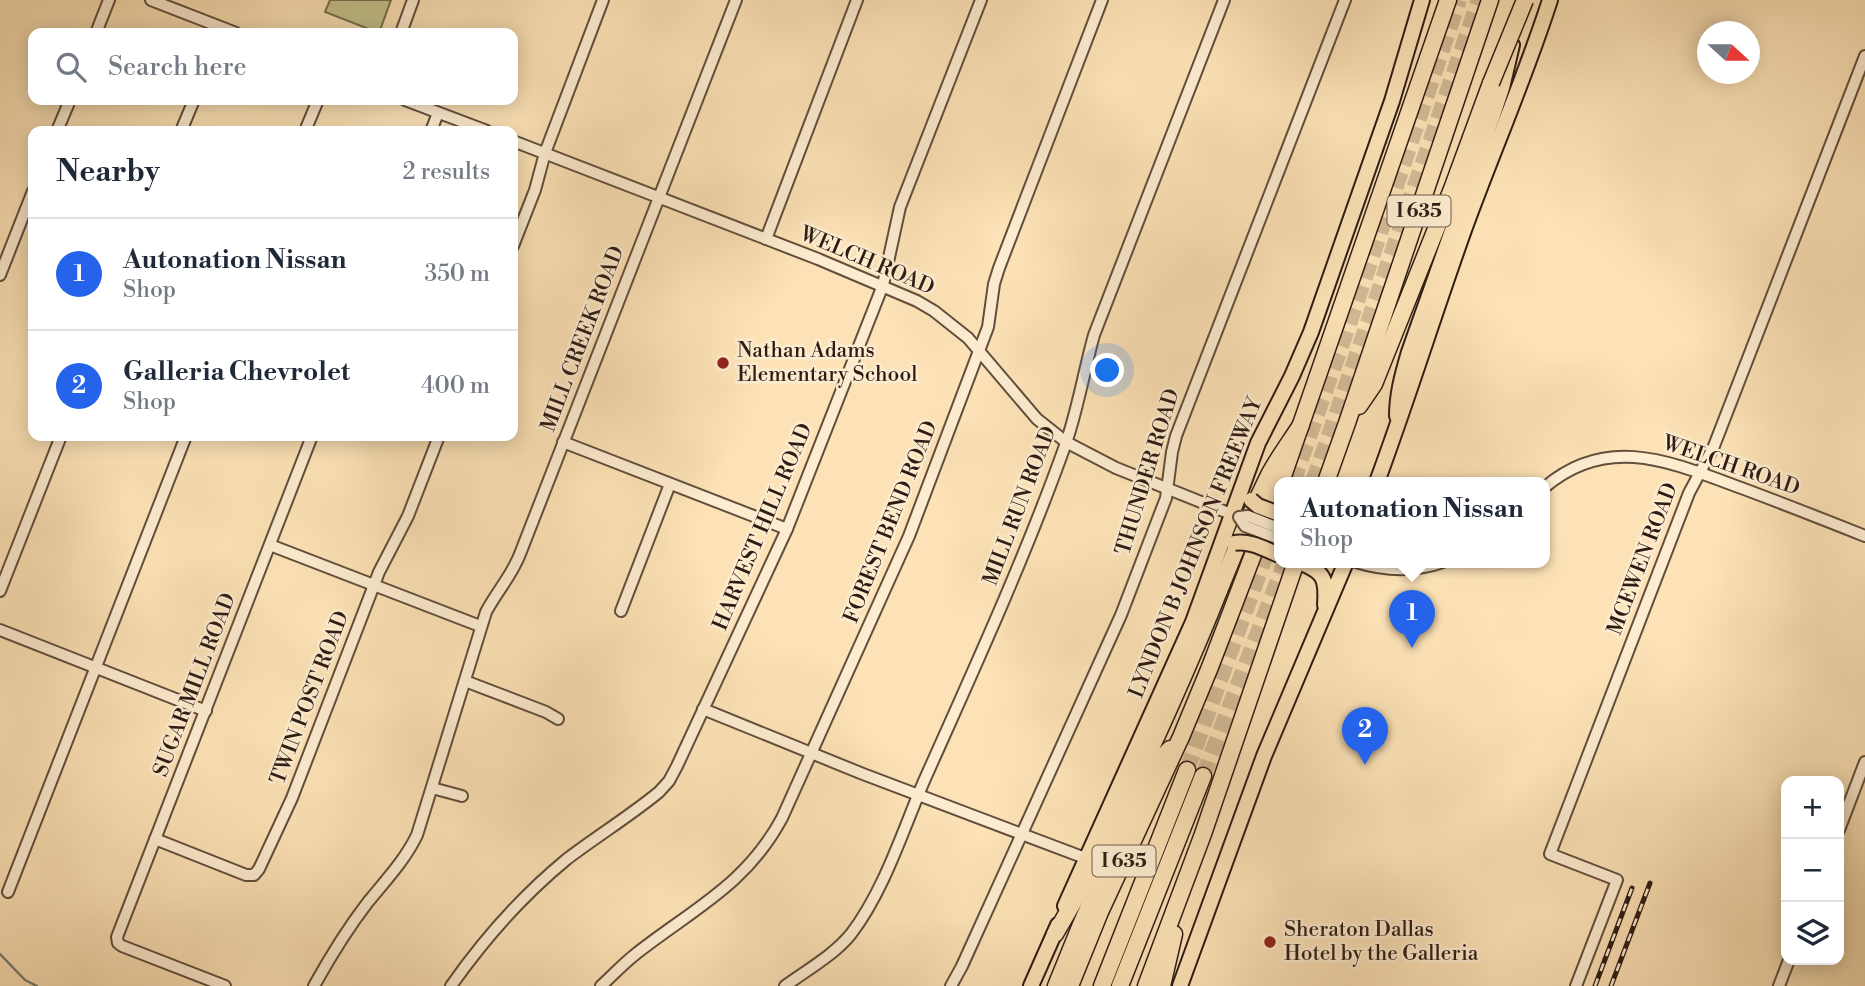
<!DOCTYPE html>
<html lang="en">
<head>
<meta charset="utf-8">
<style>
	body { margin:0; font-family:"Libre Bodoni",serif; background:#f6f6f7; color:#1f2937 }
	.controls { position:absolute; right:21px; bottom:21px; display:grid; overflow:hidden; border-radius:14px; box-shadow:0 4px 18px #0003 }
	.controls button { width:63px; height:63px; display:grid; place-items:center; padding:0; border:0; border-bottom:2px solid #e0e1e3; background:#fff; color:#1f2937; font:35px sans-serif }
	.compass { position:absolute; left:1697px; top:21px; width:63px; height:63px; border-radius:50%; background:#fff; box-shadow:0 4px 18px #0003; rotate:111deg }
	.you { position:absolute; left:1108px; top:371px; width:24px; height:24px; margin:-18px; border:5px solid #fff; border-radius:50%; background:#1a73e8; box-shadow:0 0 0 10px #1a73e833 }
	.badge { display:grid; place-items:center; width:46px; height:46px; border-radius:50%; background:#2563eb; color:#fff; font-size:23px; font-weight:700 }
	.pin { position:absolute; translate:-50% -58px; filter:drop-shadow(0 2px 4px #0008) }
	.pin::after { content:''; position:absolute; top:37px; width:24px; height:21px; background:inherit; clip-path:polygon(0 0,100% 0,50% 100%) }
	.popup { position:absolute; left:1274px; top:477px; width:276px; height:91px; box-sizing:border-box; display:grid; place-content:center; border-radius:14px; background:#fff; filter:drop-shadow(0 2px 5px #0005); font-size:23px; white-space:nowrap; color:#747a83 }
	.popup b { font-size:26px; color:#1f2937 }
	.popup::after { content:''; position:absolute; left:50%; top:100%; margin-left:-14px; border:14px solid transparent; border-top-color:#fff }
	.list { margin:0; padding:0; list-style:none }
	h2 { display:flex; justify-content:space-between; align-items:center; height:91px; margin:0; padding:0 28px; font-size:30px }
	h2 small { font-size:23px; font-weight:400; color:#747a83 }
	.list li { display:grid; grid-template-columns:46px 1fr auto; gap:21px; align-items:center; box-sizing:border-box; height:112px; padding:0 28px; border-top:2px solid #e0e1e3 }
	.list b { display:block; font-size:26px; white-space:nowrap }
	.list p { margin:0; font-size:23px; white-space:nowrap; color:#747a83 }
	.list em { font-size:23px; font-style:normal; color:#747a83 }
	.icon { flex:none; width:38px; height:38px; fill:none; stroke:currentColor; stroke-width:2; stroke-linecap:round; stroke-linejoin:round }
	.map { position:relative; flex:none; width:1865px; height:986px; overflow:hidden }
	.search { position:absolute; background:#fff; box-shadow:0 4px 18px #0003; left:28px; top:28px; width:490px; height:77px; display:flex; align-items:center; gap:18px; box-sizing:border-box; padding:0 24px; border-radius:14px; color:#747a83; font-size:26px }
	.panel { position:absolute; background:#fff; box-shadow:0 4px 18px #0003; left:28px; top:126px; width:490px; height:315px; border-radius:14px }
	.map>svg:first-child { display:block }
</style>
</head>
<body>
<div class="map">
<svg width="1865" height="986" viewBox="0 0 1865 986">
	<rect width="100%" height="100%" fill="#fce2b6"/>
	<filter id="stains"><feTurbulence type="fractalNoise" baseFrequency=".00286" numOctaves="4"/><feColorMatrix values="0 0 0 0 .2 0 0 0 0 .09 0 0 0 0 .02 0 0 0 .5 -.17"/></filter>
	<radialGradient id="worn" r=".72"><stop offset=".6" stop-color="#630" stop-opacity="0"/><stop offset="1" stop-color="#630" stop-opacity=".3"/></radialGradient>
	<!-- green -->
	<path fill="#c4c28b" stroke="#796f50" stroke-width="2" d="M330,0H391L379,33L325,12Z"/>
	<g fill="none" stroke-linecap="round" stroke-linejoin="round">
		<!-- stream -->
		<path stroke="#737c75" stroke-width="2.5" d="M0,954L25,980L37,986"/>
		<!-- highway-tunnel -->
		<g stroke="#d3ba96" stroke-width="16" stroke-dasharray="16 8" stroke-linecap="butt">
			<path d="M1293,482L1356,304L1459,0"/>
			<path d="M1313,482L1479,0"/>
			<path d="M1187,770L1278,522"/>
			<path d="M1203,776L1285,562"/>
		</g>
		<defs>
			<g id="minor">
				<path d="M151,0L236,33"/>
				<path d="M96,33L109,0"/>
				<path d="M401,33L413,0"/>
				<path d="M405,100L487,131"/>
				<path d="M57,131L70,100"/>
				<path d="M181,131L194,100"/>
				<path d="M305,131L318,100"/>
				<path d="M431,131L438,113"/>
				<path d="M513,141L818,259L917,301L934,311L968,338L1037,419L1066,442L1116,468L1236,516"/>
				<path d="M766,239L857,0"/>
				<path d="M513,246L535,190L545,153L603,0"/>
				<path d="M0,275L33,191"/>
				<path d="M563,442L787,529"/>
				<path d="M1545,487C1610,432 1675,464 1744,489C1784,504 1825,520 1865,536"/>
				<path d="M270,545L480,626"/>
				<path d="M1356,562C1385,571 1415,572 1443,562"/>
				<path d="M0,591L61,436"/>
				<path d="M621,611L670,484"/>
				<path d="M0,630L206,711"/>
				<path d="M465,681L546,712L558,719"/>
				<path d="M703,709L863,774L1085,858"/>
				<path d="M432,788L462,796"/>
				<path d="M1839,830L1865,762"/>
				<path d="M155,839L246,875H254L259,869L292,798L379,572L408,516L439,436"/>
				<path d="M8,892L186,436"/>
				<path d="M225,986L122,946L118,943L117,937L312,436"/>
				<path d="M314,986C330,957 348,928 368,902C386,880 405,860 417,835L486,612C497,591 511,577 520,554L736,0"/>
				<path d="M451,986C484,939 522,896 567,859C597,836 630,816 659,792L669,781L677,766L787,529L883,285L900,207L981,0"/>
				<path d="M601,986C613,975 624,963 637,953C693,909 746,885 782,818L909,536L988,327L994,284L999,268L1102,0"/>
				<path d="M785,986C807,970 834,955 851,934C884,891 903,830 924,781C974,669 1025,558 1066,443C1078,408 1084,371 1094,335L1224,0"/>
				<path d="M951,986L962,966L1121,615L1166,498L1172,452L1176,436L1345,0"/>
				<path d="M1576,986L1617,880L1550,854L1689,493L1714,446L1865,56"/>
				<path d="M1779,986L1789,960"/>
			</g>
			<g id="major">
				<path d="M1397,416C1397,393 1403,373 1409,352L1492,118L1502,88L1512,45"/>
				<path d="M1377,482C1408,398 1434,314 1464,230C1492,153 1525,78 1550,0"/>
				<path d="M1299,562C1324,572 1327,578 1325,605"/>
				<path d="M1065,906L1193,622L1258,443L1292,376L1311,332L1392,101L1422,0"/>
				<path d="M1031,986L1058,925"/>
				<path d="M1180,986L1264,756L1346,562"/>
			</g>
			<g id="highway">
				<path d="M1359,406L1374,384L1452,189L1491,83"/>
				<path d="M1281,482L1448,0"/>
				<path d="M1326,482L1347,423L1490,0"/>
				<path d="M1055,934C1110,841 1156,741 1198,642C1222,586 1242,529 1269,475C1278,458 1290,442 1301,425"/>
				<path d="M1056,986L1080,927L1107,865L1154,766L1170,749"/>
				<path d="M1070,986L1100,912L1181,737L1210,667L1279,487"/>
				<path d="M1102,986L1187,770"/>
				<path d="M1120,986L1203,776"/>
				<path d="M1146,986L1203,834L1296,562"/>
				<path d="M1162,986L1174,934"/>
			</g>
		</defs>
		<!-- minor casing -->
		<use href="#minor" stroke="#624e3c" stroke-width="14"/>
		<!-- major casing -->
		<use href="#major" stroke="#2e1c14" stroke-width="18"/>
		<!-- highway casing -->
		<use href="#highway" stroke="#2e1c14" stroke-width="19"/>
		<!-- minor -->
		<use href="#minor" stroke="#fdecd0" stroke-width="10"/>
		<!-- major -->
		<use href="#major" stroke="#fce2b6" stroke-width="14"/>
		<!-- highway -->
		<use href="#highway" stroke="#fce2b6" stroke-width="16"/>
		<defs>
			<g id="rail">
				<path d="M1595,986L1632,888"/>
				<path d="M1611,986L1650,883"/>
			</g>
		</defs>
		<!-- rail casing -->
		<use href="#rail" stroke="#2e1c14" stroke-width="5"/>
		<!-- rail -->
		<use href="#rail" stroke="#fdecd0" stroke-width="2.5" stroke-dasharray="8" stroke-linecap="butt"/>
		<defs>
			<path id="minor-bridge" d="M1279,528L1248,516L1239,517L1245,526L1279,539"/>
			<g id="major-bridge">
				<path d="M1251,500L1258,506L1279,514"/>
				<path d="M1234,543C1249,540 1265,549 1279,555"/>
			</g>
			<path id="highway-bridge" d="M1491,83L1525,0"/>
		</defs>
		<!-- minor-bridge casing -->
		<use href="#minor-bridge" stroke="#624e3c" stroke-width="14" stroke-linecap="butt"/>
		<!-- major-bridge casing -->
		<use href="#major-bridge" stroke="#2e1c14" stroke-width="18" stroke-linecap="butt"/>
		<!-- highway-bridge casing -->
		<use href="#highway-bridge" stroke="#2e1c14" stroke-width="19" stroke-linecap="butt"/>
		<!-- minor-bridge -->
		<use href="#minor-bridge" stroke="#fdecd0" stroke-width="10"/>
		<!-- major-bridge -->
		<use href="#major-bridge" stroke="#fce2b6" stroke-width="14"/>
		<!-- highway-bridge -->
		<use href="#highway-bridge" stroke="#fce2b6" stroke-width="16"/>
	</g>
	<!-- markers -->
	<g fill="#8f2418" stroke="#fdecd0" stroke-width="2.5">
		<circle cx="723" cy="363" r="7"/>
		<circle cx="1270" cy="942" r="7"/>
	</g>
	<g text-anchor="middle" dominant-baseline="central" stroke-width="5" stroke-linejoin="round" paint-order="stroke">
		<!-- shield labels -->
		<g fill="#fdecd0" stroke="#6c5a4c" stroke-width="2">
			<rect x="1387.5" y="195.5" width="63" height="31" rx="5"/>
			<rect x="1092.5" y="845.5" width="63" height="31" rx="5"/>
		</g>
		<g font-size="19" font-weight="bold" fill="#2e1c14">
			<text x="1419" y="211">I 635</text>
			<text x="1124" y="861">I 635</text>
		</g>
		<!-- street labels -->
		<g font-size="21" fill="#2e1c14" stroke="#fdecd0">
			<text transform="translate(867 261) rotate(23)">WELCH ROAD</text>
			<text transform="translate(583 339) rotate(-69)">MILL CREEK ROAD</text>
			<text transform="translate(1731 466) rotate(19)">WELCH ROAD</text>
			<text transform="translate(1148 472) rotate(-73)">THUNDER ROAD</text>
			<text transform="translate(1020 506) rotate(-69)">MILL RUN ROAD</text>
			<text transform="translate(891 522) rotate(-68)">FOREST BEND ROAD</text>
			<text transform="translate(763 527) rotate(-67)">HARVEST HILL ROAD</text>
			<text transform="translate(1196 548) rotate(-68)">LYNDON B JOHNSON FREEWAY</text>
			<text transform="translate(1643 559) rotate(-69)">MCEWEN ROAD</text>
			<text transform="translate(195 685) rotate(-69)">SUGAR MILL ROAD</text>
			<text transform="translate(310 698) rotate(-69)">TWIN POST ROAD</text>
		</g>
		<!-- poi labels -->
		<g font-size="21" fill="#2e1c14" stroke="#fdecd0" text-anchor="start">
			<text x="737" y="351">Nathan Adams<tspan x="737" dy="24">Elementary School</tspan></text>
			<text x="1284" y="930">Sheraton Dallas<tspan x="1284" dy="24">Hotel by the Galleria</tspan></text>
		</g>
	</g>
	<rect width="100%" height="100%" filter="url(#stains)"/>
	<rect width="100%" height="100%" fill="url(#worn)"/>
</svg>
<div class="controls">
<button>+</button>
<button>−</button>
<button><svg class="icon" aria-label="layers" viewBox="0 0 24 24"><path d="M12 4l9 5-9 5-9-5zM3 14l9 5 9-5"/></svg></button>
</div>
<svg class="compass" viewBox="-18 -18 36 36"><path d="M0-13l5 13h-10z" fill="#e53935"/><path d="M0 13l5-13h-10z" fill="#747a83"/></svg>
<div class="you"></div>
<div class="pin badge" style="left:1412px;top:648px">1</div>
<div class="popup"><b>Autonation Nissan</b>Shop</div>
<div class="pin badge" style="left:1365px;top:765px">2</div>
<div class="search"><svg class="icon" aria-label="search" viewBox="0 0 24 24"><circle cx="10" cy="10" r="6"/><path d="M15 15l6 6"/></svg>Search here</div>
<section class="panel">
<h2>Nearby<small>2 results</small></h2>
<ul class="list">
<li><span class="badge">1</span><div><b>Autonation Nissan</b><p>Shop</p></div><em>350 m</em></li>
<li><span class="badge">2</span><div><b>Galleria Chevrolet</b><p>Shop</p></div><em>400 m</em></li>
</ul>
</section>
</div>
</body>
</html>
